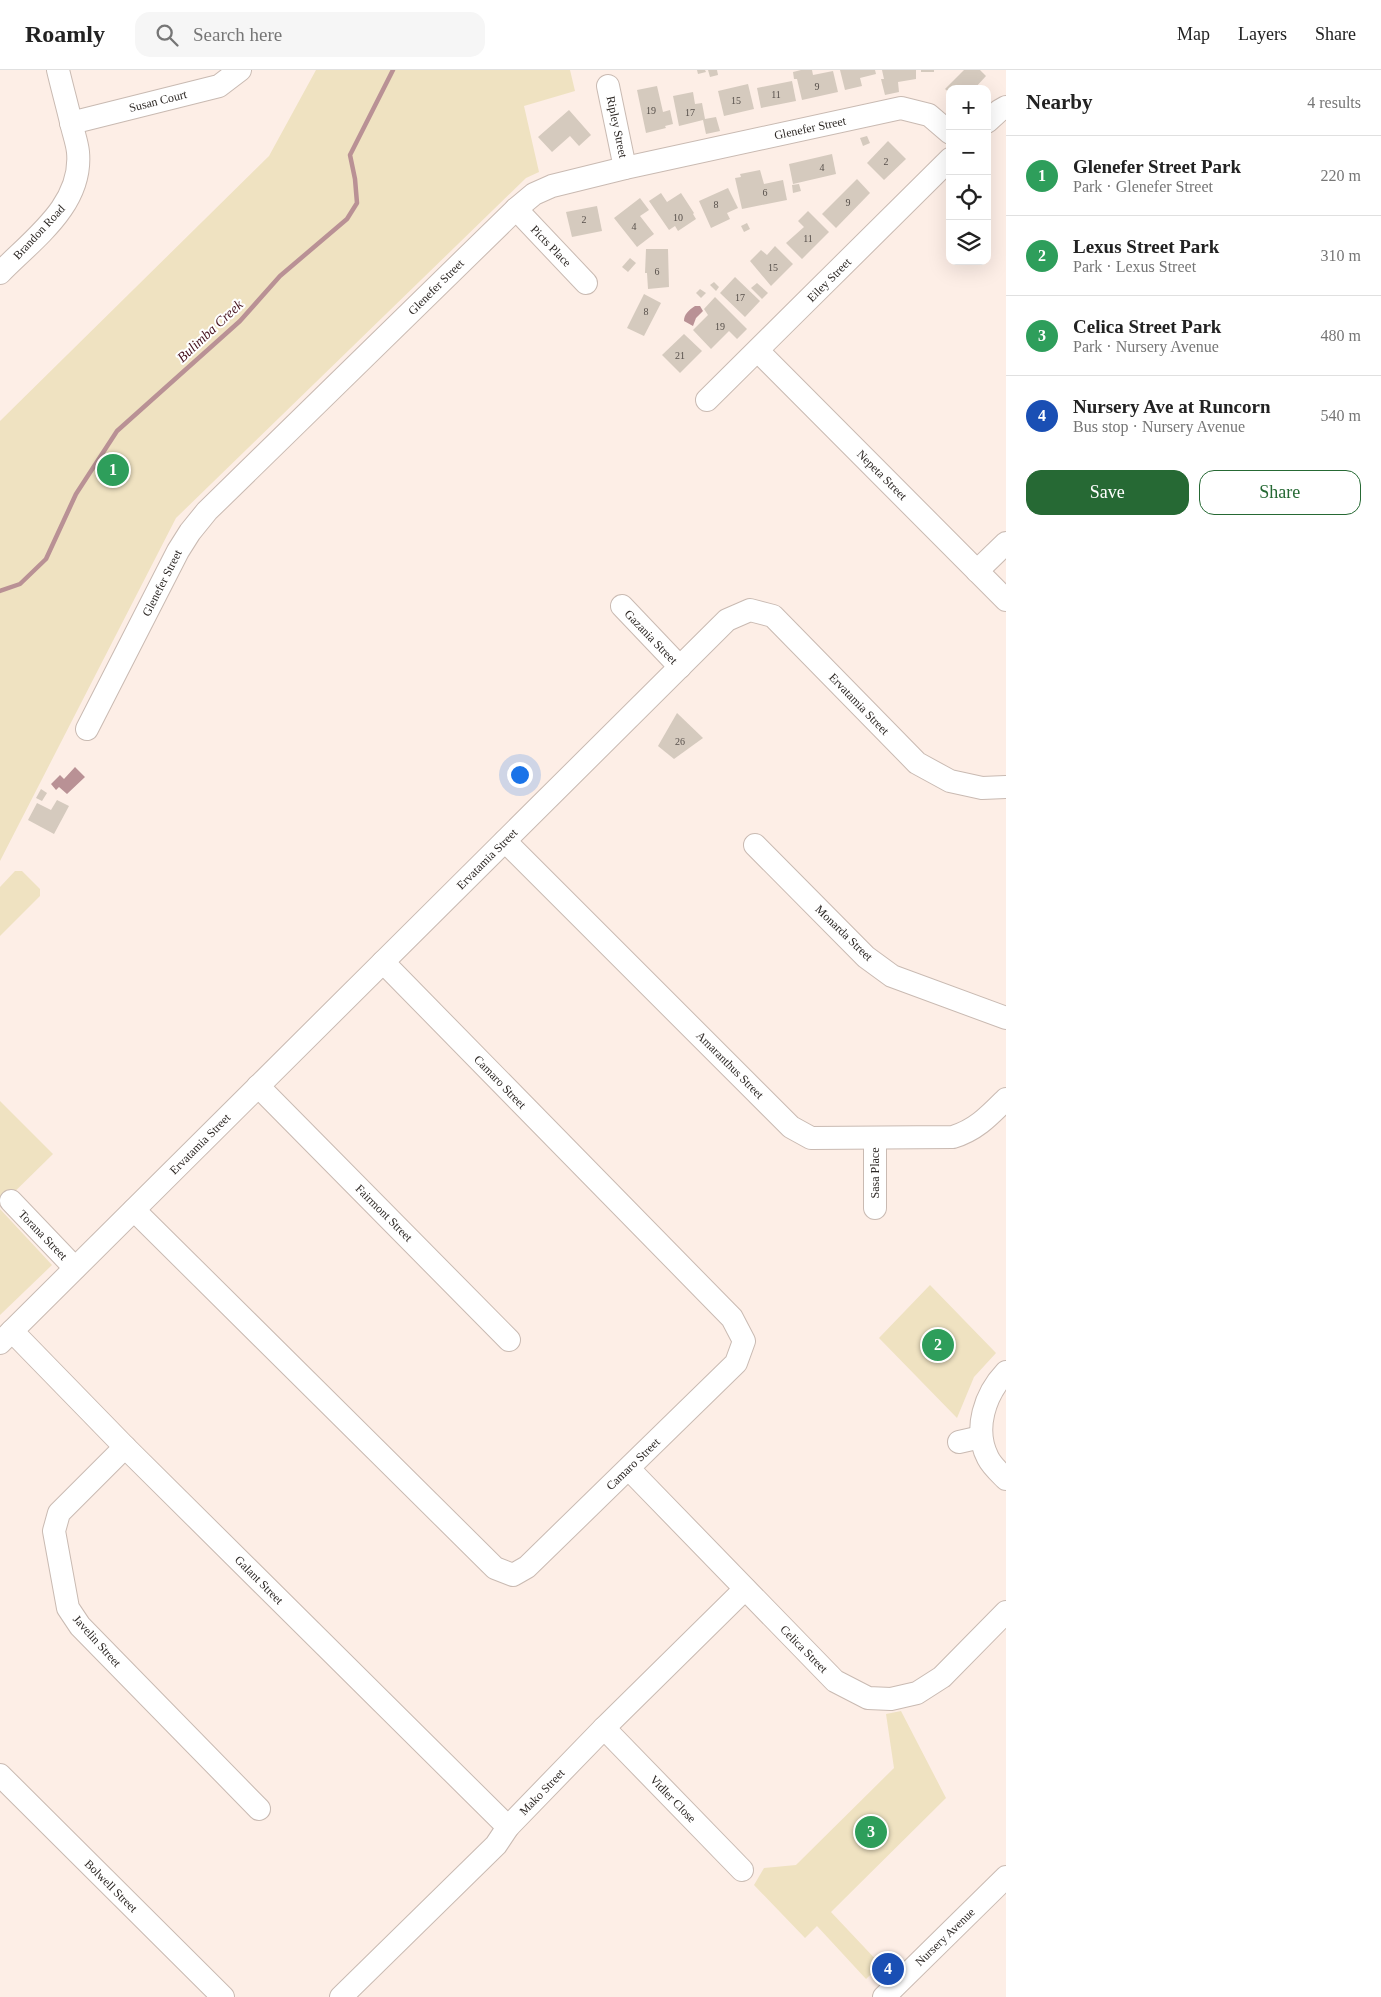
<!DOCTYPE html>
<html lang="en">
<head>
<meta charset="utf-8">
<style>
	body { margin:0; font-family:"Times New Roman",serif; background:#f6f6f6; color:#222 }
	.controls { position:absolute; right:15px; top:15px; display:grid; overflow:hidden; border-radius:10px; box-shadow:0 5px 20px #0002 }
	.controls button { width:45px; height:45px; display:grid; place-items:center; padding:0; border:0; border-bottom:1px solid #e0e0e0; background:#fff; color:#222; font:25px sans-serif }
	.you { position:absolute; left:519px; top:704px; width:18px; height:18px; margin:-12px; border:4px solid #fff; border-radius:50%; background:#1a73e8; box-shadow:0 0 0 8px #1a73e833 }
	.badge { display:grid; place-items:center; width:32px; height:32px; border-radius:50%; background:#266934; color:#fff; font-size:16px; font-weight:700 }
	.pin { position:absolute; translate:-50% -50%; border:2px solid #fff; box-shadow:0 1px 5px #0006 }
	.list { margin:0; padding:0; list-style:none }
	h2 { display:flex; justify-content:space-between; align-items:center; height:65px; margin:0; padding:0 20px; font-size:21px }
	h2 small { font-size:16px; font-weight:400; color:#767676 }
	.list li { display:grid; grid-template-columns:32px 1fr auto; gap:15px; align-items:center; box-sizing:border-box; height:80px; padding:0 20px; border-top:1px solid #e0e0e0 }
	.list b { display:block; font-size:19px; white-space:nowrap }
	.list p { margin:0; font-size:16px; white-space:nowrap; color:#767676 }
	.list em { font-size:16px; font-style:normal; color:#767676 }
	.actions { display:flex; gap:10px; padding:15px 20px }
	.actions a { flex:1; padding:11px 0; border:1px solid #266934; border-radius:15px; text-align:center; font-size:18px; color:#266934 }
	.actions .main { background:#266934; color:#fff }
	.icon { flex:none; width:28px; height:28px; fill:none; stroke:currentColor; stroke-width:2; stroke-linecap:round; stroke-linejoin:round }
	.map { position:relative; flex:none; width:1006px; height:1927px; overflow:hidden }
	header { display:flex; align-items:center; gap:30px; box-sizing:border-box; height:70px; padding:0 25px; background:#fff; border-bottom:1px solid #e0e0e0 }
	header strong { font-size:24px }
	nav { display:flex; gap:28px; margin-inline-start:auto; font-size:18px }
	.search { width:350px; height:45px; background:#f6f6f6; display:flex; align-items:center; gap:12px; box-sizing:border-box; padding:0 18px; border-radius:15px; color:#767676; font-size:19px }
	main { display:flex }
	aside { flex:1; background:#fff }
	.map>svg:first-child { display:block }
</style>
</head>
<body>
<header>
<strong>Roamly</strong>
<div class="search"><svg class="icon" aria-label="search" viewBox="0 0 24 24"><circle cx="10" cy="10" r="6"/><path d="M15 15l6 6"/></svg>Search here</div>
<nav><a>Map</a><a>Layers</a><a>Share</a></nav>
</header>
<main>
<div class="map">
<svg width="1006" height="1927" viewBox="0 0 1006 1927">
	<rect width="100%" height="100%" fill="#fdeee6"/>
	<!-- green -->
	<g fill="#efe2c1">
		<path d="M316,0H570L575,21L524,36L539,102L526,108L176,448L0,791V351L269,86Z"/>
		<path d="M15,801H22L40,819V826L0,866V817Z"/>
		<path d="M0,1031L53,1084L0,1136Z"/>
		<path d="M0,1139L52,1195L0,1245Z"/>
		<path d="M930,1215L996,1283L974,1307L957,1348L879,1268Z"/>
		<path d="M901,1641L946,1728L831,1842L881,1895L866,1909L817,1856L805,1868L754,1815L764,1798L796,1795L894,1698L886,1644Z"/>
	</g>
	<!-- water -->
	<g fill="#b99195">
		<path d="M695,236H700L703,241L696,248L693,256L684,251C684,244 689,240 695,236Z"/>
		<path d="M75,697L85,707L67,724L59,717L56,720L51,714L60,705L64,709Z"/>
	</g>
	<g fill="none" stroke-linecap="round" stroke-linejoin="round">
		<!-- stream -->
		<path stroke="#b99195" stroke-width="4.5" d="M0,521L20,514L46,489L76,424L117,361L240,251L280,206L347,149L357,133L355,109L350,85L393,0"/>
	</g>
	<!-- building -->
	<g fill="#d5cabe">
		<path d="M697,0H705L706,2L698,4Z"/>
		<path d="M708,0H717L718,5L710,7Z"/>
		<path d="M801,0H812L813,5L833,1L838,22L802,30L797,9H794L793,2Z"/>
		<path d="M840,0H875L876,4L860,8L862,16L845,20Z"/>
		<path d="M882,0H916V9L898,12L899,22L885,25L881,9H884Z"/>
		<rect x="921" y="0" width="13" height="2"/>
		<path d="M964,0H980L986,6L974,19H950V23L945,19Z"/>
		<path d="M792,11L796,31L761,38L757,18Z"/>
		<path d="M748,14L754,39L724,46L718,21Z"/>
		<path d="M657,16L663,42L670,40L673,54L665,56L666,58L646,63L637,20Z"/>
		<path d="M693,22L695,34L702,33L705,49L716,47L720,61L706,64L703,50L679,56L673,26Z"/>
		<path d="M569,40L591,65L579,76L570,66L552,82L538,67Z"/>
		<path d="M867,66L870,73L863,76L860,68Z"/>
		<path d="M888,71L906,89L884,110L867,93Z"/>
		<path d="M832,84L836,104L793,114L789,94Z"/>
		<path d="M760,100L764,114L783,110L787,130L742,139L735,108L741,107L740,104Z"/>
		<path d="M857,109L870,123L836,158L822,144Z"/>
		<path d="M799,114L801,121L793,123L792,115Z"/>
		<path d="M728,118L738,138L727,143L730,149L711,158L699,131Z"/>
		<path d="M661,123L667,132L681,123L694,143L693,144L696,149L678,161L675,156L669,160L649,131Z"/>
		<path d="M640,128L649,140L640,146L654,164L637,177L614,148Z"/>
		<path d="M597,136L602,161L572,167L566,142Z"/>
		<path d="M808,141L829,162L802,189L786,173L804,157L798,151Z"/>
		<path d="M747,153L750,159L744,162L741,156Z"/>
		<path d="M775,176L793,194L771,216L750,191L761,180L767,185Z"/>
		<path d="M646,179H668L669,217L648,219L647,203H645Z"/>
		<path d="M630,188L636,193L628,202L622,197Z"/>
		<path d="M735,207L760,231L745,247L720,223Z"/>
		<path d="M714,212L719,217L716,221L710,215Z"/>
		<path d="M757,213L768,223L762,229L751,218Z"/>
		<path d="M700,219L706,223L701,228L696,223Z"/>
		<path d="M644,224L661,233L644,266L627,258Z"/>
		<path d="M715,227L747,259L737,269L729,261L711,279L693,260L708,245L704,239Z"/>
		<path d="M684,264L702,281L680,303L662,285Z"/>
		<path d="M677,643L703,668L674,689L658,676Z"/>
		<path d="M41,719L47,723L42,731L36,728Z"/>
		<path d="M57,730L69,736L54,764L28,750L37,733L51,740Z"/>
	</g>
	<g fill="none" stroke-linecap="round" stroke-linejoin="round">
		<defs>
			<g id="minor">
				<path d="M608,16L625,98"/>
				<path d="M987,52L999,41L1006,37"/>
				<path d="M71,53L219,16L240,0"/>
				<path d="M516,139L586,213"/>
				<path d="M0,203C33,169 83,135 78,82C77,72 73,62 71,52C67,35 62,17 58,0"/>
				<path d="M758,281L1006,530"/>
				<path d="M707,330L950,89"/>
				<path d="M977,501L1006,473"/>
				<path d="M622,536L680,597"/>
				<path d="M87,659L178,481L190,462L207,441L516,139L534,124L552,116L625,98L901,38L929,45L950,63"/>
				<path d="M505,771L791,1057L811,1068L953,1067C976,1060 989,1046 1006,1029"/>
				<path d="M755,775L866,887L892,906L1006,948"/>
				<path d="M258,1016L509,1270"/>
				<path d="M11,1131L75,1198"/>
				<path d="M875,1138V1068"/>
				<path d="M134,1140L495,1498L513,1505L527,1497L736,1293L744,1271L732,1248L383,892"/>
				<path d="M12,1261L125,1377L508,1757"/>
				<path d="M0,1273L727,550L750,540L773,546L917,693L950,711L982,718L1006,717"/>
				<path d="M1006,1302C985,1324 973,1359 988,1388C992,1396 1000,1403 1006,1409"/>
				<path d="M959,1372L981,1367"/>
				<path d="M125,1377L59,1443L54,1461L68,1538L80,1556L259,1739"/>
				<path d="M629,1399L835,1611L868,1628L891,1629L917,1623L942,1607L1006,1542"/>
				<path d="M604,1658L742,1800"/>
				<path d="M0,1705L223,1927"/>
				<path d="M341,1927L496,1775L508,1757L604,1658L745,1519"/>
				<path d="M884,1927L1006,1807"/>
			</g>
		</defs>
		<!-- minor casing -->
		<use href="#minor" stroke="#c9bab2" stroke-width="24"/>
		<!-- minor -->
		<use href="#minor" stroke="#fff" stroke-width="22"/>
	</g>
	<g text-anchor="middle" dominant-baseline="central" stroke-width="4" stroke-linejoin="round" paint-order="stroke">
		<!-- number labels -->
		<g font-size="10" fill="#57504b">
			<text x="817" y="16">9</text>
			<text x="776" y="24">11</text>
			<text x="736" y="30">15</text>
			<text x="651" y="40">19</text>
			<text x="690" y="42">17</text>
			<text x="886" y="91">2</text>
			<text x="822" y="97">4</text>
			<text x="765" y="122">6</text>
			<text x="848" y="132">9</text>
			<text x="716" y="134">8</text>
			<text x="678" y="147">10</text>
			<text x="584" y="149">2</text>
			<text x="634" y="156">4</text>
			<text x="808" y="168">11</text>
			<text x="773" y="197">15</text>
			<text x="657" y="201">6</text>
			<text x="740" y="227">17</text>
			<text x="646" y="241">8</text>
			<text x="720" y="256">19</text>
			<text x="680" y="285">21</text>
			<text x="680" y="671">26</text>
		</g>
		<!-- street labels -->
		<g font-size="12" fill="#2d2825" stroke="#fff">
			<text transform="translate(158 31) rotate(-14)">Susan Court</text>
			<text transform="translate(617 57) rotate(78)">Ripley Street</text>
			<text transform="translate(810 58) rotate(-12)">Glenefer Street</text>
			<text transform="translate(39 162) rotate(-47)">Brandon Road</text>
			<text transform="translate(551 176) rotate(46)">Picts Place</text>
			<text transform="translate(829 210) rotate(-45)">Eiley Street</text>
			<text transform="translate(436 217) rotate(-45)">Glenefer Street</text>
			<text transform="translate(882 405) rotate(45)">Nepeta Street</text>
			<text transform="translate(162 513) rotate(-63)">Glenefer Street</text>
			<text transform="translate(651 567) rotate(46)">Gazania Street</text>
			<text transform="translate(859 634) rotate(46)">Ervatamia Street</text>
			<text transform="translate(487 789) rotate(-45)">Ervatamia Street</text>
			<text transform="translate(844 863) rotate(44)">Monarda Street</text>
			<text transform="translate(730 995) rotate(45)">Amaranthus Street</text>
			<text transform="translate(500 1012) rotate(46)">Camaro Street</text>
			<text transform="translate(200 1074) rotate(-45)">Ervatamia Street</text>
			<text transform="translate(875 1103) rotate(-90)">Sasa Place</text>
			<text transform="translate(384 1143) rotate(45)">Fairmont Street</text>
			<text transform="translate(43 1165) rotate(46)">Torana Street</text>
			<text transform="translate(633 1394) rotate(-44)">Camaro Street</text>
			<text transform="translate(259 1510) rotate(45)">Galant Street</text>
			<text transform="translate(97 1571) rotate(48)">Javelin Street</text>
			<text transform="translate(804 1579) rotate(45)">Celica Street</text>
			<text transform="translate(542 1722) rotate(-46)">Mako Street</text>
			<text transform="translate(673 1729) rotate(46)">Vidler Close</text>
			<text transform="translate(111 1816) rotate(45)">Bolwell Street</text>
			<text transform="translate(945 1867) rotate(-44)">Nursery Avenue</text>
		</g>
		<!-- water labels -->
		<g font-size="14" font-style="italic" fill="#481520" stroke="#fff">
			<text transform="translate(210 261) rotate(-43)">Bulimba Creek</text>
		</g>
	</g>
</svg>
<div class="controls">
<button>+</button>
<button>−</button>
<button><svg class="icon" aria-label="locate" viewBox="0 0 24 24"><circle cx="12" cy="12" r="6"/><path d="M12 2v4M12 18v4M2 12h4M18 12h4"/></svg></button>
<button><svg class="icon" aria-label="layers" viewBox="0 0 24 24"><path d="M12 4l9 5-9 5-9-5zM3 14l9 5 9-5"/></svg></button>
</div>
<div class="you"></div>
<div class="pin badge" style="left:113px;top:400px;background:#2e9e5b">1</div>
<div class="pin badge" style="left:938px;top:1275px;background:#2e9e5b">2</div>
<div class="pin badge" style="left:871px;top:1762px;background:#2e9e5b">3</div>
<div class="pin badge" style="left:888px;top:1899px;background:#1a4fb4">4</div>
</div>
<aside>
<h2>Nearby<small>4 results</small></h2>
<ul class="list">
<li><span class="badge" style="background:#2e9e5b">1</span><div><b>Glenefer Street Park</b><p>Park · Glenefer Street</p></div><em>220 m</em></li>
<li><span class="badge" style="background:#2e9e5b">2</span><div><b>Lexus Street Park</b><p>Park · Lexus Street</p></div><em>310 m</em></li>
<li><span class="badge" style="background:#2e9e5b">3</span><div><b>Celica Street Park</b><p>Park · Nursery Avenue</p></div><em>480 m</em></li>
<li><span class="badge" style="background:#1a4fb4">4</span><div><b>Nursery Ave at Runcorn</b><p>Bus stop · Nursery Avenue</p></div><em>540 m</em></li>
</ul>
<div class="actions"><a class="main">Save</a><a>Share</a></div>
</aside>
</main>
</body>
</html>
